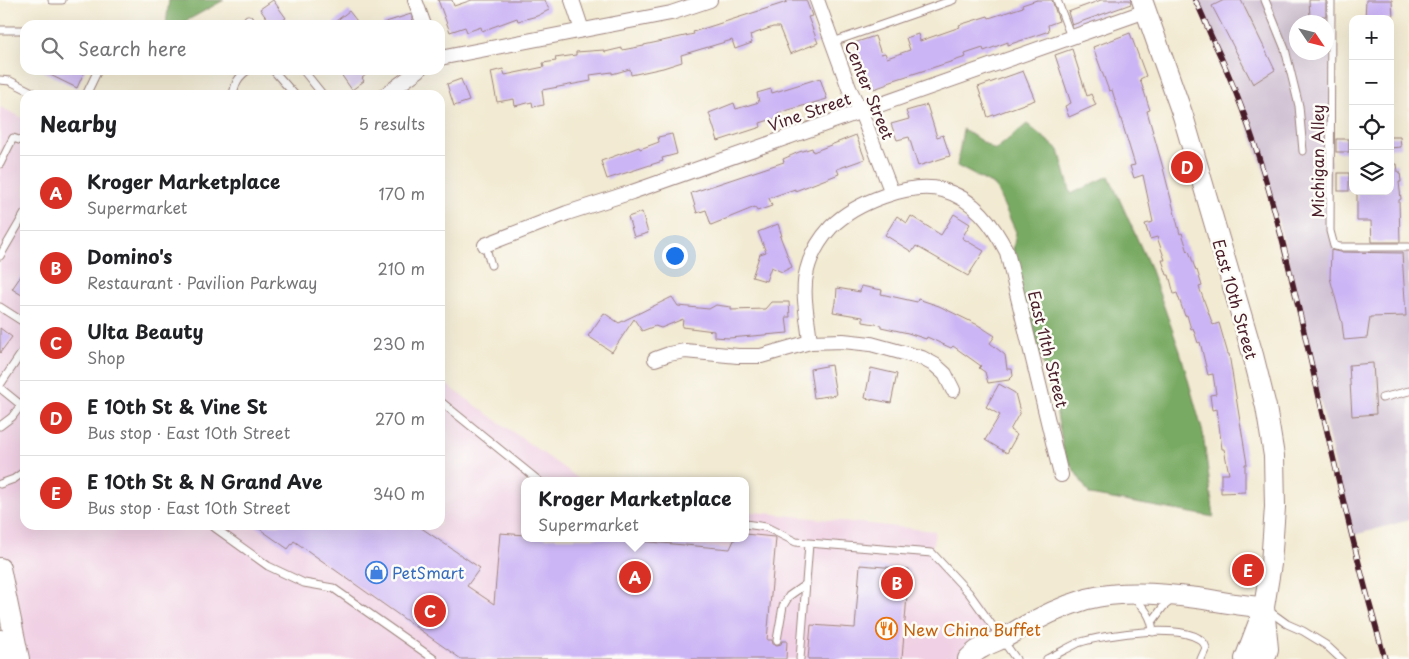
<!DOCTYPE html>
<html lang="en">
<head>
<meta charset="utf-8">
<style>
	body { margin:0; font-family:"Playpen Sans",sans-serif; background:#f6f6f6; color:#202124 }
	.controls { position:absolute; right:15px; top:15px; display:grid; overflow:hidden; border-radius:10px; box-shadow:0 5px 20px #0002 }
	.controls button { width:45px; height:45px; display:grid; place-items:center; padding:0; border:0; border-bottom:1px solid #e0e0e0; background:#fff; color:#202124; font:25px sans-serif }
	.compass { position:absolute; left:1289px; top:15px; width:45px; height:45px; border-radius:50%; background:#fff; box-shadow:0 5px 20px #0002; rotate:125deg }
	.you { position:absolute; left:674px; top:255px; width:18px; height:18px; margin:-12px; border:4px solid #fff; border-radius:50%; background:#1a73e8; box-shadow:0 0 0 8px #1a73e833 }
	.badge { display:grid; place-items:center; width:32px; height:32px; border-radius:50%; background:#d93025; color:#fff; font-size:16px; font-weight:700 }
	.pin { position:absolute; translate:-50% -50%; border:2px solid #fff; box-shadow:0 1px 5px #0006 }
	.popup { position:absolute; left:521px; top:477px; width:228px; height:65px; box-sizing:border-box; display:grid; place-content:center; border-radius:10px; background:#fff; filter:drop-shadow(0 1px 4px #0005); font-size:16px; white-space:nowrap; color:#757577 }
	.popup b { font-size:19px; color:#202124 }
	.popup::after { content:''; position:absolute; left:50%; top:100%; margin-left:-10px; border:10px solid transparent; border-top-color:#fff }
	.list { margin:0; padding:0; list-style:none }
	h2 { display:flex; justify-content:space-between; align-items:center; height:65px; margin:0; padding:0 20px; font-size:21px }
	h2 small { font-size:16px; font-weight:400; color:#757577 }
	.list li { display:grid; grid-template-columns:32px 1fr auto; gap:15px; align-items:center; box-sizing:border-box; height:75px; padding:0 20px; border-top:1px solid #e0e0e0 }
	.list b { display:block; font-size:19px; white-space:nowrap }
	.list p { margin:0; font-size:16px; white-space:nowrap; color:#757577 }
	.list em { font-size:16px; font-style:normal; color:#757577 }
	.icon { flex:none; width:28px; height:28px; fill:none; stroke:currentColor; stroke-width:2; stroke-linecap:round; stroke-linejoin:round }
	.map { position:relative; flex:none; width:1409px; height:659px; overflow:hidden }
	.search { position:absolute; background:#fff; box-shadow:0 5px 20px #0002; left:20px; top:20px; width:425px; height:55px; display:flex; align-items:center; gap:12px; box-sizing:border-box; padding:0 18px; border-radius:15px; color:#757577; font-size:19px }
	.panel { position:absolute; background:#fff; box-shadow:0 5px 20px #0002; left:20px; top:90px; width:425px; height:440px; border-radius:15px }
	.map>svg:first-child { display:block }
</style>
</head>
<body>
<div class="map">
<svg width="1409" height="659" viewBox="0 0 1409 659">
	<rect width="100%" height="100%" fill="#fdfcf7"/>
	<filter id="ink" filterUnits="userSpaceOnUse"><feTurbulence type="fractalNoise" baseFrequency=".02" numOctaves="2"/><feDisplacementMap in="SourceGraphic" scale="10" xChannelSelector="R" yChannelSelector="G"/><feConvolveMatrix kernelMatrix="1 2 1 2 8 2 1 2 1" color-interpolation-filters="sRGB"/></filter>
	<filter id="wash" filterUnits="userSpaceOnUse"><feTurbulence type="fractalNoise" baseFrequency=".0096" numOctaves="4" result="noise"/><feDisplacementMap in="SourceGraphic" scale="20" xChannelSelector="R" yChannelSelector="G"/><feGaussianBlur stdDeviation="1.12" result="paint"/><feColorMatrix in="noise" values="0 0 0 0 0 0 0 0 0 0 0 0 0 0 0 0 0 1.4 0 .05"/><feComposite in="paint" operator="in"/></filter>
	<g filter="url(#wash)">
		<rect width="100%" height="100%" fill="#f2ead2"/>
		<!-- built -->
		<path fill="#f0d0e4" d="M0,107L25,119V525H440V380L582,481H525V538H745V511L935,531L932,553L1002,639L968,659H19L0,568Z"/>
		<!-- industrial -->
		<path fill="#cebed1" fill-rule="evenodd" d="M1195,0H1331L1330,231L1334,246L1409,247V520L1351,536L1286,249L1265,175L1227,68ZM1296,22H1326V52H1296Z"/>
		<!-- forest -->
		<g fill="#79aa64" stroke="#626448">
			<path d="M169,0H224L179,25H166Z"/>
			<path d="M1027,124L1059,150L1071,194L1109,176L1149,265L1180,351L1203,433L1214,517L1090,495L1064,454L1055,403L1011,263L1016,232L995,186L957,166L963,129L995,150Z"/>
		</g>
		<g id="blocks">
			<!-- building -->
			<g fill="#ccb5f5">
				<path d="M273,0L286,18L276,25H271L260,9Z"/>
				<path d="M438,0H452L454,6L472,0H545L549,10L537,16L518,21L517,18L482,31L481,27L467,32L465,27L450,32Z"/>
				<path d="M786,0H806L812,16L808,17L818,43L790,54L779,27H773L750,35L752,43L735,49L732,40L681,55L682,62L663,68L631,75L630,69L612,74V72L590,75L591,81L542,90L544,105L533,107L532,102L515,106L514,99L497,102L491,72L503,69L505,75L544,67L543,63L556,61L555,58L576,55V52L604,50L605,52L622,48V50L644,46V45L694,34L693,32L787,2Z"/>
				<path d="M1037,0H1052L1059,21L1048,25L1049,31L1008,45V42L984,51L983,48L965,54L966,57L888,82V84L874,89L869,75L865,76L854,43L875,36L881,54L885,53L887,58L910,50L906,38L918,34L920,41L960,27L959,25L988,16L989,18L1023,7L1022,5Z"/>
				<path d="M1101,0H1130L1131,4L1072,25L1068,12Z"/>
				<path d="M1224,0H1241L1275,70L1253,84L1212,6Z"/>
				<path d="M1309,0H1326V16L1310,17Z"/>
				<path d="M1366,0H1392L1393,19H1365Z"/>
				<path d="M349,11L360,25H331Z"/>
				<path d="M411,14L414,25H383V23Z"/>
				<path d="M1130,33L1146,76L1140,79L1150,110L1147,111L1163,168L1180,234L1182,233L1188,252L1189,251L1196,271L1197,270L1202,286L1199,287L1213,325L1219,323L1228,354H1229L1247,464H1245V492L1221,493V474H1229L1224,449H1222L1217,409L1212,410L1210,395L1216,394L1213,374L1208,375L1200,342L1198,343L1193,328L1191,329L1187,315L1185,316L1177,293L1174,294L1169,275H1167L1162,260H1165L1157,237L1150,239L1145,224L1153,222L1143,175L1134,178L1130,166L1135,165L1112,90L1109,91L1093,47Z"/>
				<path d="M1072,49L1087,96L1091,94L1096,105L1069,117L1065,106L1071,103L1055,55Z"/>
				<path d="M40,70H85L77,88Z"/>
				<path d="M338,70H372L362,78L364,81L352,90Z"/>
				<path d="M1023,71L1035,100L988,117L978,87Z"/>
				<path d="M820,78L827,99L778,113L779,117L760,123L761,127L718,141L709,113L734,103L736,109L759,102L757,93L771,89L772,93Z"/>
				<path d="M461,79L469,101L454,106L447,84Z"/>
				<path d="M927,105L937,137L943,135L950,156L918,166L909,137L897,140L891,124L909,119L906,111Z"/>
				<path d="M672,134L677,154L662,158L663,161L650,165L607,179L601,161L639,147L640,149L659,142L658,137Z"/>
				<path d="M856,135L865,159L837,169L839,174L795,191V189L769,198L772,206L757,211L755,207L711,225L706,210L697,213L691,193L784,162L783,159L799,152L812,148L813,152Z"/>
				<path d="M1390,137H1400L1401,147L1390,148Z"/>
				<rect x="1336" y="139" width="13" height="13"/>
				<path d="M1390,164H1397L1398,172H1400L1401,182H1399L1401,199L1399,200L1400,242H1372L1371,221H1357V191H1390Z"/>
				<rect x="1338" y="173" width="11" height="18"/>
				<path d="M642,212L648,233L634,237L628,217Z"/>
				<path d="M954,214L970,224L962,238L984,251L968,276L916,246L912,252L885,235L897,216L907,223L911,216L941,235Z"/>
				<path d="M778,224L782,236H780L792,267L782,272L771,267L766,281L752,277L760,254L766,252L758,232Z"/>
				<path d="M1331,250L1340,252L1402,253L1406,316L1370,317L1367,338L1344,340L1342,323L1330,278Z"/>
				<path d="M25,270V297L12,289Z"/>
				<path d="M861,286L882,290L881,294L917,302L918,299L939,306L978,325L995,336L990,343L1005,355L1007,369H1012L1013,376L1009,380L988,383L985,372L979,368L981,366L953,346L951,348L927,337L926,339L908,333L881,327V325L863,322V317L833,312L835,303H836L837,288L860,292Z"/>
				<path d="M672,297L678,306L709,309L716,305L731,307V310L765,309L771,302H789L790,317H786L788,333L729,338L714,337V331L682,327L683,319L661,328L655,326L642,331L634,319L612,352L588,336L604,313L619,323Z"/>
				<path d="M0,328L12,337L0,353Z"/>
				<path d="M1373,363L1376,414L1352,416L1349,365Z"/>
				<path d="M831,365L836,395L814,398L810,369Z"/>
				<path d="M871,368L897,374L891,403L865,398Z"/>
				<path d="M999,384L1015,393L1020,412L1010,430L1017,435L1007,453L985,440L1000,415L986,407Z"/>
				<path d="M254,525H417L480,568L467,586L494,604L500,533L525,535V538H605L730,549L735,538H745V534L774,537L776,538L767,640H772L773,644L777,645L781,644L782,641H787L786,659H461L294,541L288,549Z"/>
				<path d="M860,565L909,569L902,659H808L811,625L855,628Z"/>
			</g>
		</g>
	</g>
	<g filter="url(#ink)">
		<use href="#blocks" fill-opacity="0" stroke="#9e847e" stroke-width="1"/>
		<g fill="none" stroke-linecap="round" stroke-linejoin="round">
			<defs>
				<g id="service">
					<path d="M52,0H62"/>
					<path d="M1057,0L1071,37"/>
					<path d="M1265,0L1285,49L1299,106L1303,151"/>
					<path d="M1331,0L1330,231L1334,246L1340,247H1409"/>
					<path d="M248,19L253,25"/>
					<path d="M0,30H25"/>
					<path d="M833,42L953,0"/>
					<path d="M273,70L295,95"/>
					<path d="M303,70L323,95"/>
					<path d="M0,80L10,81L38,95"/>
					<path d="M86,95L98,70"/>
					<path d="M233,95C235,83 238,77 248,70"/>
					<path d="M0,164L13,138L25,142"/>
					<path d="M485,245L491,265"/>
					<path d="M0,256L25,213"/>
					<path d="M0,307L25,323"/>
					<path d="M0,385L25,348"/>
					<path d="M0,388L21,405"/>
					<path d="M1382,398L1409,391"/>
					<path d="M440,401L539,481"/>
					<path d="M0,426L12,417L25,400"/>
					<path d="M0,484L14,479L25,471"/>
					<path d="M745,524L766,527L796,542L932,553L969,593L1016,659"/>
					<path d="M211,525L268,566L304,583L333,588L434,659"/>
					<path d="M1134,599C1145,608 1152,617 1153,632"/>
					<path d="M1269,611L1287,624L1303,631L1326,645L1341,659"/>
					<path d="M1152,622L1163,607L1173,599"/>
					<path d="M777,640L783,606L789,596L806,584"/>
					<path d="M800,659L809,544"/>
					<path d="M1047,659C1057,654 1068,648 1078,643C1100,635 1199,619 1206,648L1201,659"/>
				</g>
				<g id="minor">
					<path d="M415,0L424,25"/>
					<path d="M572,0L582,30"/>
					<path d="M817,0L849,88L861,112L892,193"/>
					<path d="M440,58L671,13L710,0"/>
					<path d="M385,95L419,70"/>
					<path d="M485,245L567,213L632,192L1146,11"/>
					<path d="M810,342C808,319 801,293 807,270C811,254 820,239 831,227C855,203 910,181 943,190C975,199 993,225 1007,252L1061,475"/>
					<path d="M655,359L669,354L685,351L738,356H761L810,342L843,341L871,344L922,358L935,365L945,374L953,390"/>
				</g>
				<g id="secondary">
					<path d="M1142,0L1183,116L1253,355L1266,407L1274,456L1275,507L1271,564L1264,607L1268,649L1265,659"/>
					<path d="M0,568L19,659"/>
					<path d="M0,640L5,659"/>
					<path d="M968,659C972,656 975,651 980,649C989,643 1001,640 1011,634C1034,620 1060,607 1087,599C1121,590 1161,593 1197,598C1219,601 1241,606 1264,607"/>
					<path d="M1245,659L1262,614"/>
				</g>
			</defs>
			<!-- service casing -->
			<use href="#service" stroke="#9e847e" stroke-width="9"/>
			<!-- minor casing -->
			<use href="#minor" stroke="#9e847e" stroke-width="16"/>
			<!-- secondary casing -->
			<use href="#secondary" stroke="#9e847e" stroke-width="22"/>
			<!-- service -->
			<use href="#service" stroke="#fff" stroke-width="7"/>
			<!-- minor -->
			<use href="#minor" stroke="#fff" stroke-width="14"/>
			<!-- secondary -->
			<use href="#secondary" stroke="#fff" stroke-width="20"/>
			<defs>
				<path id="rail" d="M1195,0C1202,12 1206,25 1212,38C1265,148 1288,262 1315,380C1337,474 1358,567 1385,659"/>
			</defs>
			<!-- rail casing -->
			<use href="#rail" stroke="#4a1f2b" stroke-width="5.5"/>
			<!-- rail -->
			<use href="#rail" stroke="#fdfcf7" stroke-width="4" stroke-dasharray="11" stroke-linecap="butt"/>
		</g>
	</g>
	<!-- icons -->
	<defs>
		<symbol id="shop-ring" viewBox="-11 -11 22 22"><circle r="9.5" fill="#fdfcf7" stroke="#3f7fe0" stroke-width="1.5"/><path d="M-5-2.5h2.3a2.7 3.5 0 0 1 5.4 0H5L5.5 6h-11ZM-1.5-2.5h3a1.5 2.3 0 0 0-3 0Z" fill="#3f7fe0"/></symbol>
		<symbol id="restaurant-ring" viewBox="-11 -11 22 22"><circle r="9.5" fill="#fdfcf7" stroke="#e8710a" stroke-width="1.5"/><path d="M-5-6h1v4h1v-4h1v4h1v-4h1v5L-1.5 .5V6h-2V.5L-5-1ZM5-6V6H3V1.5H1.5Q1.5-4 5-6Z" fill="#e8710a"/></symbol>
	</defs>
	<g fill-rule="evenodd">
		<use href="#shop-ring" x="364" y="560" width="25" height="25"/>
		<use href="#restaurant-ring" x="874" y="616" width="25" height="25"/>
	</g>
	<g text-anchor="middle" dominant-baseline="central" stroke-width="5" stroke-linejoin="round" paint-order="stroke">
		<!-- street labels -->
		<g font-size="16" fill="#4a1f2b" stroke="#fdfcf7">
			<text transform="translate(870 90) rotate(68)">Center Street</text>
			<text transform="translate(809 111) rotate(-19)">Vine Street</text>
			<text transform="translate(1317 161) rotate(-90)">Michigan Alley</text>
			<text transform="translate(1236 299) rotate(74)">East 10th Street</text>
			<text transform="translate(1049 349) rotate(76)">East 11th Street</text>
		</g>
		<!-- shop labels -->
		<g font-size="16" fill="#366cbe" stroke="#fdfcf7" text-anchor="start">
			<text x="392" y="572">PetSmart</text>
		</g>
		<!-- food labels -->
		<g font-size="16" fill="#c56008" stroke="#fdfcf7" text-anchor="start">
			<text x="903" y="629">New China Buffet</text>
		</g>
	</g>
</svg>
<div class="controls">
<button>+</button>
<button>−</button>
<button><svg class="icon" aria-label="locate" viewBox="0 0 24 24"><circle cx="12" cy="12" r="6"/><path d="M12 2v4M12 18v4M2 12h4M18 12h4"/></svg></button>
<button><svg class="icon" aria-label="layers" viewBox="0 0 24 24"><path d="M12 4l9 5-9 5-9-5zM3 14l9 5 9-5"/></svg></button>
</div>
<svg class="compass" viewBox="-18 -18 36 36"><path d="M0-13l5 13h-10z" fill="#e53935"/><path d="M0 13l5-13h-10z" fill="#757577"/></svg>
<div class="you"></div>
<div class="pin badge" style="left:635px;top:577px">A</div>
<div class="popup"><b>Kroger Marketplace</b>Supermarket</div>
<div class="pin badge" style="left:897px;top:583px">B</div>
<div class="pin badge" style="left:430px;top:611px">C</div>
<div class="pin badge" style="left:1187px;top:167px">D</div>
<div class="pin badge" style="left:1248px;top:570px">E</div>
<div class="search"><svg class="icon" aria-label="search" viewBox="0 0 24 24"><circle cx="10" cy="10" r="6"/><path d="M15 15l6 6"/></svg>Search here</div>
<section class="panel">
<h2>Nearby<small>5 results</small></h2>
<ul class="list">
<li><span class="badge">A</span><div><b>Kroger Marketplace</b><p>Supermarket</p></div><em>170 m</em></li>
<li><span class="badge">B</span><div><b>Domino's</b><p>Restaurant · Pavilion Parkway</p></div><em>210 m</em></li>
<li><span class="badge">C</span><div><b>Ulta Beauty</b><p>Shop</p></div><em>230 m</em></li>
<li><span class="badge">D</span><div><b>E 10th St &amp; Vine St</b><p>Bus stop · East 10th Street</p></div><em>270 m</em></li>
<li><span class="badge">E</span><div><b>E 10th St &amp; N Grand Ave</b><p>Bus stop · East 10th Street</p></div><em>340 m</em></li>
</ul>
</section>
</div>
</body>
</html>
